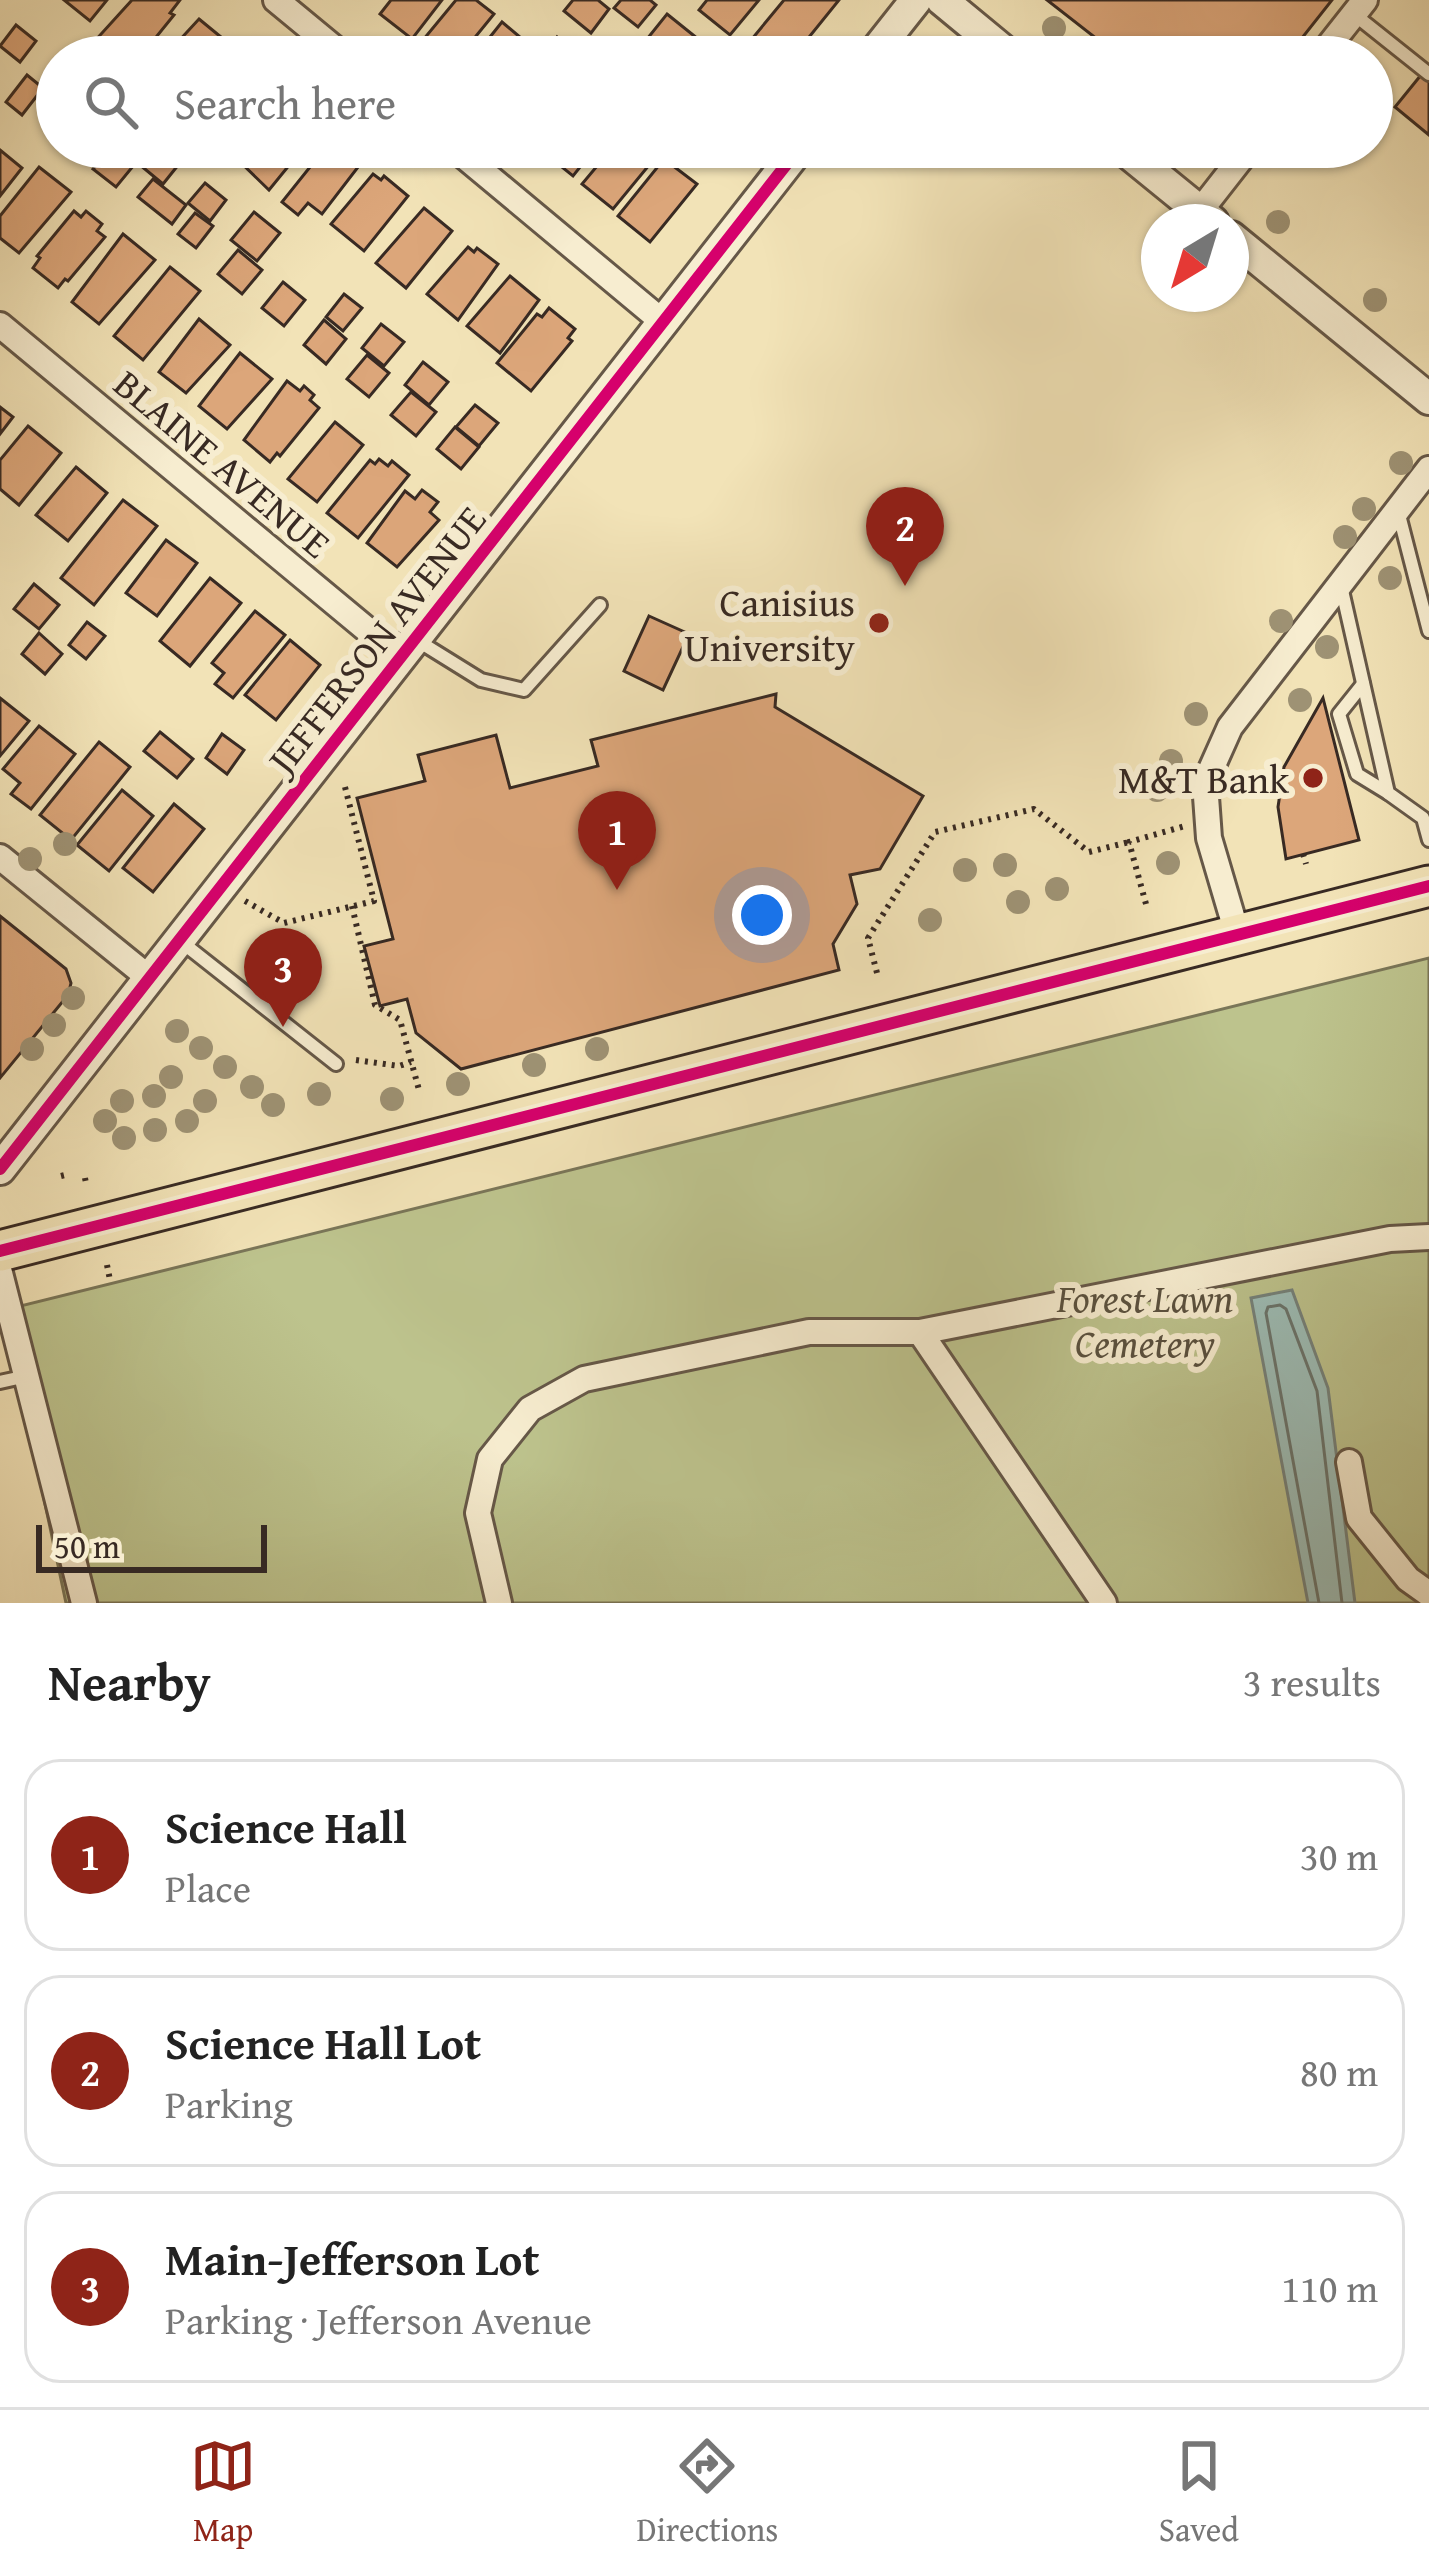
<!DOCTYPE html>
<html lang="en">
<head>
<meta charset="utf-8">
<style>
	body { margin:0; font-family:"Gentium Book Plus",serif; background:#f6f6f6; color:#222 }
	.compass { position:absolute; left:1141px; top:204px; width:108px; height:108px; border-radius:50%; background:#fff; box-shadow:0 3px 9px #0004; rotate:218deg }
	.scale { position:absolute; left:36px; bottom:30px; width:231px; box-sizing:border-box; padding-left:12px; border:6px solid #382a23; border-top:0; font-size:33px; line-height:42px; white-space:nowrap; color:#382a23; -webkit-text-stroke:9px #f7edd0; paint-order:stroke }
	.you { position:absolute; left:762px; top:915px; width:42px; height:42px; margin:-30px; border:9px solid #fff; border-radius:50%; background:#1a73e8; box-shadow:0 0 0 18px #1a73e833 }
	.badge { display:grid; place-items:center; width:78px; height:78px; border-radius:50%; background:#8f2418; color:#fff; font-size:39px; font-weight:700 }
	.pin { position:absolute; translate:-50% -99px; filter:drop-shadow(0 3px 6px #0008) }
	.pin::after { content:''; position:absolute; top:63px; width:42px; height:36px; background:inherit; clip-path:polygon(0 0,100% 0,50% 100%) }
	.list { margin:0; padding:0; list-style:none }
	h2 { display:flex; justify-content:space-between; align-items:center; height:156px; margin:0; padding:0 48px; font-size:51px }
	h2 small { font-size:39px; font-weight:400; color:#767676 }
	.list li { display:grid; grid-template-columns:78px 1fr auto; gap:36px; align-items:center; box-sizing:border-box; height:192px; margin:0 24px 24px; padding:0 24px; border:3px solid #e0e0e0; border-radius:36px }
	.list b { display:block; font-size:45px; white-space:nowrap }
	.list p { margin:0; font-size:39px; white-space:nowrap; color:#767676 }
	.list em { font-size:39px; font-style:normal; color:#767676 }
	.icon { flex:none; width:66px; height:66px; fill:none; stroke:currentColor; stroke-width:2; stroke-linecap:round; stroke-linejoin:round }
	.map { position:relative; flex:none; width:1429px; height:1603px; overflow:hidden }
	.search { position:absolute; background:#fff; box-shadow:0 3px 9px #0004; left:36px; right:36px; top:36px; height:132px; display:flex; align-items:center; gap:30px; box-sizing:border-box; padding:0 42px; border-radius:66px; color:#767676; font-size:45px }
	.sheet { height:804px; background:#fff }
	nav { display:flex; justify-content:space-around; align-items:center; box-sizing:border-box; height:168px; border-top:3px solid #e0e0e0; background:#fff; font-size:33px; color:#767676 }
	nav a { display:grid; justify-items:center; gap:6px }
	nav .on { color:#8f2418 }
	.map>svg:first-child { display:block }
</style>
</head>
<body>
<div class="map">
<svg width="1429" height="1603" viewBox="0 0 1429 1603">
	<rect width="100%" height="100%" fill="#f2e3b7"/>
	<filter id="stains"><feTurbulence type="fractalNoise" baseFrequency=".00167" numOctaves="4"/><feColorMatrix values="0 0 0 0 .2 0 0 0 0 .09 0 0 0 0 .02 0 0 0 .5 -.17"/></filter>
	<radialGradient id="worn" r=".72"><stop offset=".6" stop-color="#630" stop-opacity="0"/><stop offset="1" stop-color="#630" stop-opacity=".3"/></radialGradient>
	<!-- green -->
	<path fill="#bdc38d" stroke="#7a7658" stroke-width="3" d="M1429,958V1603H66L4,1310Z"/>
	<!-- water -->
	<path fill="#9dbdb6" stroke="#75827b" stroke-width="3" d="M1292,1290L1328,1388L1355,1603H1308L1251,1298Z"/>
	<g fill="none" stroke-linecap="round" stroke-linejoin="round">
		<!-- shore -->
		<path stroke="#6a746c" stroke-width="3" d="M1319,1603L1266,1313L1268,1307L1280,1305L1286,1309L1317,1391L1342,1603"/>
	</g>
	<!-- building -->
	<g fill="#dca67a" stroke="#382a23" stroke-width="3">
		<path d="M64,0H107L90,21Z"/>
		<path d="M132,0H180L170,13L174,15L140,57L82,55Z"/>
		<path d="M391,0H442L412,39L380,14Z"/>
		<path d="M456,0H476L494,14L459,57H431L418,46Z"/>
		<path d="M573,0H598L609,9L591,33L564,11Z"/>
		<path d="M621,0H650L656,5L638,27L614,8Z"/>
		<path d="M707,0H759L730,35L699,10Z"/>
		<path d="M784,0H839L793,57H749L742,51Z"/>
		<path d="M1047,0H1332L1287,57H1120Z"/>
		<path d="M667,14L713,51L708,57H669L647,39Z"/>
		<path d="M199,19L227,42L220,57H164Z"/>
		<path d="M502,22L534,49L527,57H474Z"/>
		<path d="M16,25L36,41L20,62L0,46Z"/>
		<path d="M557,37L581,57H541Z"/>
		<path d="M57,68V97L43,85Z"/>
		<path d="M27,75L43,88L22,115L6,102Z"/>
		<path d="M1421,75L1429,82V135L1395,107Z"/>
		<path d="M111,147L134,165L116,187L93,169Z"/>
		<path d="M154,147L179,164L163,184L140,165Z"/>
		<path d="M247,147H304L269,190L237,159Z"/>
		<path d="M326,147H351L365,158L322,214L308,203L298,215L282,202Z"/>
		<path d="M545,147H596L573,176L542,151Z"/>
		<path d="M613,147H664L613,209L582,184Z"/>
		<path d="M0,150L22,168L0,196Z"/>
		<path d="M664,159L697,184L650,242L618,216Z"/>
		<path d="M39,167L71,192L19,253L0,238V216Z"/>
		<path d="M373,174L381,180L384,176L408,196L364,251L331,224Z"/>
		<path d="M153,179L186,205L172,224L138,197Z"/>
		<path d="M205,183L226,200L210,221L188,203Z"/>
		<path d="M424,208L452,231L406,288L376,263Z"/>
		<path d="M74,211L81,217L86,211L102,224L97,231L105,237L68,281L65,279L58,288L33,268L40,258L37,256Z"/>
		<path d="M254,212L280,233L257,261L231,240Z"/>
		<path d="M195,213L213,226L196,248L178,234Z"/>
		<path d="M123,234L155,260L99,324L72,302Z"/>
		<path d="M468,247L474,252L477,248L498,264L458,320L427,294Z"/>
		<path d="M238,250L262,270L242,294L218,274Z"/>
		<path d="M170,267L200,291L143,360L114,336Z"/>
		<path d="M510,276L539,300L500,353L467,326Z"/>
		<path d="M283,282L305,300L284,326L262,308Z"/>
		<path d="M344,294L362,308L343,331L326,317Z"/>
		<path d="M549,308L575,329L568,338L572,341L531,391L497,363L537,314L542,317Z"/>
		<path d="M199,319L230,345L186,393L159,372Z"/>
		<path d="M324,320L346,339L326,364L304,345Z"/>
		<path d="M381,324L404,342L384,366L362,348Z"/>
		<path d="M240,353L272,379L227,429L199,406Z"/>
		<path d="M367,355L389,373L369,397L347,379Z"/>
		<path d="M423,362L448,382L429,405L405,385Z"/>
		<path d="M287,381L300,391L304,386L314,395L310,400L319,408L280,456L277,453L270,462L244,440Z"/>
		<path d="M411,392L436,412L416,436L391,415Z"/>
		<path d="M475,405L498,423L479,446L456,427Z"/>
		<path d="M0,407L13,417L0,434Z"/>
		<path d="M335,422L363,445L317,502L288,479Z"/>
		<path d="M28,426L61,453L19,505L0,489V460Z"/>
		<path d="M455,427L479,447L461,469L437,449Z"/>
		<path d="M379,459L388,466L392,461L409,475L358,538L327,513L370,460L375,464Z"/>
		<path d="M76,467L107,493L68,541L36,515Z"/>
		<path d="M422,490L438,502L430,512L439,520L397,567L367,543L405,491L415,499Z"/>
		<path d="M123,500L157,526L94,605L61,578Z"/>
		<path d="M166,540L197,563L157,616L126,593Z"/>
		<path d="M210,578L241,603L190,666L160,641Z"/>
		<path d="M34,584L59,605L39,629L14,609Z"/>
		<path d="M255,611L285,635L233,698L215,684L224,673L212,663Z"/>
		<path d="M649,616L689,634L663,690L624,671Z"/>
		<path d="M87,622L105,636L86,659L69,645Z"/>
		<path d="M39,633L62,654L45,674L22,654Z"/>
		<path d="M290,640L320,665L276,720L245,695Z"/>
		<path d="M776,694L775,707L923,796L880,869L850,875L857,904L833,944L839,970L461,1069L416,1033L407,999L380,1006L364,946L393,939L357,798L425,781L418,755L496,735L510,788L598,766L591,740Z"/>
		<path d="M0,698L29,721L0,756Z"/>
		<path d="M1323,698L1359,840L1286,859L1278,807L1284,767Z"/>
		<path d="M39,726L75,754L31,809L11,794L20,783L3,769Z"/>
		<path d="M160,732L193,759L177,778L144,751Z"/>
		<path d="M222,734L244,750L227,774L206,758Z"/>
		<path d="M99,742L130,767L71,840L40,815Z"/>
		<path d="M122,790L153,816L109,871L77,845Z"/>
		<path d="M174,804L204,829L153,892L123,868Z"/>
		<path d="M0,916L66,969L71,983L68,995L0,1078Z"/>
	</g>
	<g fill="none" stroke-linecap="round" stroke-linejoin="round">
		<defs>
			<g id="service">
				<path d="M1355,15L1429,74"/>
				<path d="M1398,511L1429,631"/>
				<path d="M1341,586L1388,793L1423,818L1429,840"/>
				<path d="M415,639L481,680L524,690L600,605"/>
				<path d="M1363,684L1339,714L1357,774L1388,793"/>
				<path d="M179,940L336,1064"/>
				<path d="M0,1382L27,1376"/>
			</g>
			<g id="minor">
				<path d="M276,0L345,57"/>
				<path d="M1320,57L1365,0"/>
				<path d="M453,147L663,322"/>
				<path d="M1200,211L1250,147"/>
				<path d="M0,325L400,657"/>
				<path d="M0,857L148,977"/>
				<path d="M1237,933L1209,838L1205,783L1230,727L1429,469"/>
				<path d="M0,1273L84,1603"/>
				<path d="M920,1332L1104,1603"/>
				<path d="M1349,1462L1359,1518L1408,1579L1429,1594"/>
				<path d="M499,1603L478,1513L490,1459L530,1409L584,1379L809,1332H920L1390,1239L1429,1237"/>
			</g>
			<g id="tertiary">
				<path d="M942,0L1011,57"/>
				<path d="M871,57L916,0"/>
				<path d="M1121,147L1213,222"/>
				<path d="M1231,237L1429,399"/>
				<path d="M0,1169L800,147"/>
			</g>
			<path id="primary" d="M0,1251L1429,886"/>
		</defs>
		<!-- service casing -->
		<use href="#service" stroke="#665848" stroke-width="18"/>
		<!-- minor casing -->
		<use href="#minor" stroke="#665848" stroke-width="30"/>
		<!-- tertiary casing -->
		<use href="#tertiary" stroke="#665848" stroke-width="36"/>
		<!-- primary casing -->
		<use href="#primary" stroke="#382a23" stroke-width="45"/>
		<!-- path -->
		<g stroke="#382a23" stroke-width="6" stroke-dasharray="3 6" stroke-linecap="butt">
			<path d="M930,40L931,47"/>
			<path d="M393,605V611"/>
			<path d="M1236,780L1281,788"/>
			<path d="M1303,854L1306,864"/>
			<path d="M245,901L284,923L374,901L345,787"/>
			<path d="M1146,904L1129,842L1185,826"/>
			<path d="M352,906L375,1005L400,1020L419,1090"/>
			<path d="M877,973L868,938L935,832L1034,809L1089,852L1129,842"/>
			<path d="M356,1060L399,1066L411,1062"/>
			<path d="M61,1176L69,1174"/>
			<path d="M85,1178L86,1183"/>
			<path d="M107,1265L110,1280"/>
		</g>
		<!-- service -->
		<use href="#service" stroke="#f7edd0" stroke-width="12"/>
		<!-- minor -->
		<use href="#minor" stroke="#f7edd0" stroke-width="24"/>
		<!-- tertiary -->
		<use href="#tertiary" stroke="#f7edd0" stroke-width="30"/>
		<!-- primary -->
		<use href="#primary" stroke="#f2e3b7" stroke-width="39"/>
		<defs>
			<g id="cycleway">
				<path d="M0,1169L800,147"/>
				<path d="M0,1251L1429,886"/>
			</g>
		</defs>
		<!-- cycleway casing -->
		<use href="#cycleway" stroke="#f7edd0" stroke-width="20"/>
		<!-- cycleway -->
		<use href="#cycleway" stroke="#d6006c" stroke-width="12"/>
	</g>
	<!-- trees -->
	<g fill="#9e9274">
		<circle cx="1054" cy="28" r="12"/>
		<circle cx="1278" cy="222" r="12"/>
		<circle cx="1375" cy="300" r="12"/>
		<circle cx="1401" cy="463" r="12"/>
		<circle cx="1364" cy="509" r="12"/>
		<circle cx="1345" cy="537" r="12"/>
		<circle cx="1390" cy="578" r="12"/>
		<circle cx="1281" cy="621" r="12"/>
		<circle cx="1327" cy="647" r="12"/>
		<circle cx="1300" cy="700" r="12"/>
		<circle cx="1196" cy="714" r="12"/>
		<circle cx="1171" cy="761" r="12"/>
		<circle cx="1157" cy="790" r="12"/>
		<circle cx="65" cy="844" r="12"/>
		<circle cx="30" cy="859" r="12"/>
		<circle cx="1168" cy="863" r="12"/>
		<circle cx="1005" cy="865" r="12"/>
		<circle cx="965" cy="870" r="12"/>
		<circle cx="1057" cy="889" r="12"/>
		<circle cx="1018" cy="902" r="12"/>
		<circle cx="930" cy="920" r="12"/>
		<circle cx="73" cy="998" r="12"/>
		<circle cx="54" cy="1025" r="12"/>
		<circle cx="177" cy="1031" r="12"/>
		<circle cx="201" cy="1048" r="12"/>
		<circle cx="32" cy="1049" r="12"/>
		<circle cx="597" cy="1049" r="12"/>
		<circle cx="534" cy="1065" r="12"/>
		<circle cx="225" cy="1067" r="12"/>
		<circle cx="171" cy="1077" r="12"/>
		<circle cx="458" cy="1084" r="12"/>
		<circle cx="252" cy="1087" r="12"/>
		<circle cx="319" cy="1094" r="12"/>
		<circle cx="154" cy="1096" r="12"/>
		<circle cx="392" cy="1099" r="12"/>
		<circle cx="122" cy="1101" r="12"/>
		<circle cx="205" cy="1101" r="12"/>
		<circle cx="273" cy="1105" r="12"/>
		<circle cx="105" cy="1121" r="12"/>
		<circle cx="187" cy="1121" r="12"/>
		<circle cx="155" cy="1130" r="12"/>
		<circle cx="124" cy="1138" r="12"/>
	</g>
	<!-- markers -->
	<g fill="#8f2418" stroke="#f7edd0" stroke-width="4.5">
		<circle cx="879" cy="623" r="12"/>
		<circle cx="1313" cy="778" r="12"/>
	</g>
	<g text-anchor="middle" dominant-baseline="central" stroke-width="12" stroke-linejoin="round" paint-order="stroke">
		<!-- street labels -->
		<g font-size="39" fill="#382a23" stroke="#f7edd0">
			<text transform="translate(223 463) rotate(40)">BLAINE AVENUE</text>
			<text transform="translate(376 639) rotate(-52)">JEFFERSON AVENUE</text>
		</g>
		<!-- poi labels -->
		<g font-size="39" fill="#382a23" stroke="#f7edd0" text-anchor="end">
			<text x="855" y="601">Canisius<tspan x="855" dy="45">University</tspan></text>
			<text x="1289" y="778">M&amp;T Bank</text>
		</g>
		<!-- park labels -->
		<g font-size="39" font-style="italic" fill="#59503e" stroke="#f7edd0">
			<text x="1145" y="1297">Forest Lawn<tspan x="1145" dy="45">Cemetery</tspan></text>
		</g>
	</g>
	<rect width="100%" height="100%" filter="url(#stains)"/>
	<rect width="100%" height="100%" fill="url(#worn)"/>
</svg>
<svg class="compass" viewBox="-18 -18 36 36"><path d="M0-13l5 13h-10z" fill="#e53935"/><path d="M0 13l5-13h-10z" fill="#767676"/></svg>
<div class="scale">50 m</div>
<div class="you"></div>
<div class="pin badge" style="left:617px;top:890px">1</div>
<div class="pin badge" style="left:905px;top:586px">2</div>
<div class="pin badge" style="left:283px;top:1027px">3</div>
<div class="search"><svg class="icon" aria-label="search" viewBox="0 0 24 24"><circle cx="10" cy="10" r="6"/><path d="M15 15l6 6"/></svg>Search here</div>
</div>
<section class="sheet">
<h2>Nearby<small>3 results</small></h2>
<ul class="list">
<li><span class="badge">1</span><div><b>Science Hall</b><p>Place</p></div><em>30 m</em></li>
<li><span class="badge">2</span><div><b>Science Hall Lot</b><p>Parking</p></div><em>80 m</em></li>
<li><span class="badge">3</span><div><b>Main-Jefferson Lot</b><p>Parking · Jefferson Avenue</p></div><em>110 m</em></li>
</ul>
</section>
<nav>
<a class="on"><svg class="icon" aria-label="map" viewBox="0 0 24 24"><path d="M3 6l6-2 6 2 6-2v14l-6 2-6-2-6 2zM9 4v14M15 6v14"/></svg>Map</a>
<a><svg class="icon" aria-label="directions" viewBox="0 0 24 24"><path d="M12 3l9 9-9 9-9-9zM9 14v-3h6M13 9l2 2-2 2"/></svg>Directions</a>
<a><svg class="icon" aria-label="saved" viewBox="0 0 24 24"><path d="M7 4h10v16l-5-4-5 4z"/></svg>Saved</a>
</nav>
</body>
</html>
